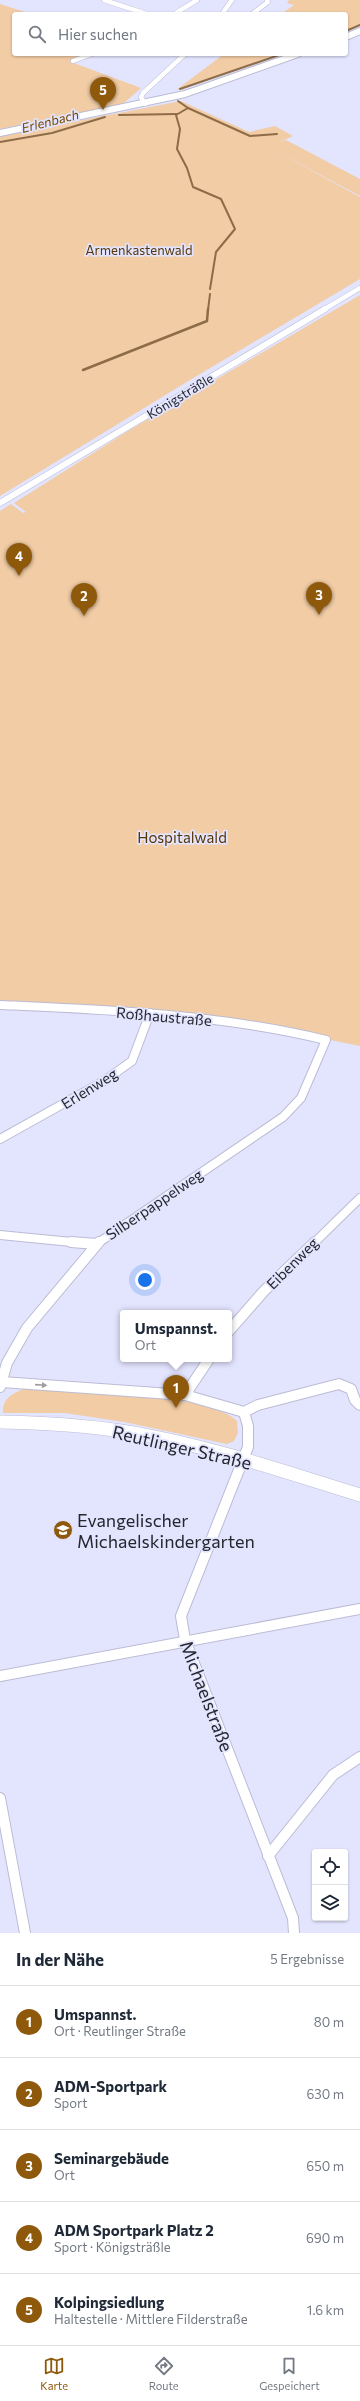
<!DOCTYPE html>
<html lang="de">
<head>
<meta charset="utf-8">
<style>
	body { margin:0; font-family:Commissioner,sans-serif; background:#f6f6f7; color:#1f2937 }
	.controls { position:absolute; right:12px; bottom:12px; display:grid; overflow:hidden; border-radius:4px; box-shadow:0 1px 3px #0004 }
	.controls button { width:36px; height:36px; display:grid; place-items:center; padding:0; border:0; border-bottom:1px solid #e0e1e3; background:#fff; color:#1f2937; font:20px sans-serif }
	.you { position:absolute; left:145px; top:1280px; width:14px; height:14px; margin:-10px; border:3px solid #fff; border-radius:50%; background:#1a73e8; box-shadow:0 0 0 6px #1a73e833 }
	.badge { display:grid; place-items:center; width:26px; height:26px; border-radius:50%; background:#8f590c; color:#fff; font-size:13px; font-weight:700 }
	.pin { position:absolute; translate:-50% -33px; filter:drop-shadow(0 1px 2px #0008) }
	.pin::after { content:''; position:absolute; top:21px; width:14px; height:12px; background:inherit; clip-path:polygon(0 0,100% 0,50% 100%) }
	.popup { position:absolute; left:120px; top:1310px; width:112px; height:52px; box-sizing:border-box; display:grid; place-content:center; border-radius:4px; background:#fff; filter:drop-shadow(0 1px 3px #0005); font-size:13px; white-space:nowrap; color:#747a83 }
	.popup b { font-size:15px; color:#1f2937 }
	.popup::after { content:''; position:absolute; left:50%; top:100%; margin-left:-8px; border:8px solid transparent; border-top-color:#fff }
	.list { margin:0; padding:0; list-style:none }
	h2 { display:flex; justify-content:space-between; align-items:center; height:52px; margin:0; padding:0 16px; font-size:17px }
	h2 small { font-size:13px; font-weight:400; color:#747a83 }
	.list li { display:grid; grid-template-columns:26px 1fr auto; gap:12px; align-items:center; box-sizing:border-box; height:72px; padding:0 16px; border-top:1px solid #e0e1e3 }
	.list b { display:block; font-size:15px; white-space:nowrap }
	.list p { margin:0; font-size:13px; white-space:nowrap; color:#747a83 }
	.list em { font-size:13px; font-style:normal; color:#747a83 }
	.icon { flex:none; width:22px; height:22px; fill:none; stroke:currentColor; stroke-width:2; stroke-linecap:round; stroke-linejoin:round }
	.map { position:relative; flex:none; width:360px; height:1933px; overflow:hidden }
	.search { position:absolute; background:#fff; box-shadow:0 1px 3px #0004; left:12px; right:12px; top:12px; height:44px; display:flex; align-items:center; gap:10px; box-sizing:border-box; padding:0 14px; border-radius:4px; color:#747a83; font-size:15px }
	.sheet { height:412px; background:#fff }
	nav { display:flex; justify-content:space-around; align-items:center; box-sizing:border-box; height:56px; border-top:1px solid #e0e1e3; background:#fff; font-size:11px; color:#747a83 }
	nav a { display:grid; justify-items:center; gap:2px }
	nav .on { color:#8f590c }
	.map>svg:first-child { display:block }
</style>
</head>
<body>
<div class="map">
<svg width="360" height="1933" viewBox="0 0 360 1933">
	<rect width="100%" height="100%" fill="#e3e4fe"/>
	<!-- green -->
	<g fill="#f1cca5">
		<path d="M289,0H360V25L346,30V14H281L294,5L287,3Z"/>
		<path d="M0,4L31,14H14V54H90L71,62L141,88L123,104L0,129Z"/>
		<path d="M224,54H278L176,90Z"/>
		<path d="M181,101L249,132L275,126L293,136L278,143L286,140L360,179V196L268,147L360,197V279L190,380L0,496V136Z"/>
		<path d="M360,295V1046L266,1027L0,1005V511L11,504L23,513L26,512L14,503L128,431Z"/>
		<path d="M26,1388C69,1391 210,1393 237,1421L238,1433L234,1441L227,1444L124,1422L65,1413H3C2,1398 13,1393 26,1388Z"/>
	</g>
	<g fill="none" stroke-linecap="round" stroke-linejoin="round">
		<!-- stream-far1 -->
		<g stroke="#8e6c48" stroke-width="2">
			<path d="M346,31L360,25"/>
			<path d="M180,89L282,54"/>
			<path d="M178,101L188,108L176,115L180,129L177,149L187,168L193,187L221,199L235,229L216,252L210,289"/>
			<path d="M188,108L250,136L277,134"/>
			<path d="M119,115L177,114"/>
			<path d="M0,142L52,133L105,117"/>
			<path d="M208,310L210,294"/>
		</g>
		<!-- stream -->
		<path stroke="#8e6c48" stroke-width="2.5" d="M83,370L207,321L208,309"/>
		<defs>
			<g id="minor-far3">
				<path d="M104,0L147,14"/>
				<path d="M174,14L197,0"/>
				<path d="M222,14L232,0"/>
				<path d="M252,14L268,2L267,0"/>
				<path d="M73,61L92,54"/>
				<path d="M145,104L141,97L143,93L185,54"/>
				<path d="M323,310L360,288"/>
			</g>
			<path id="minor-far2" d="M0,503L325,309"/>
			<g id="minor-far1">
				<path d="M0,1005C110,1010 219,1014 326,1040L301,1098L283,1117L98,1243"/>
				<path d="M0,1139L104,1081L132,1061L150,1013"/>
				<path d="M0,1235L82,1243"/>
				<path d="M314,1243L360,1198"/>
			</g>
			<g id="minor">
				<path d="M71,1242L96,1244"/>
				<path d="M229,1331L264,1291L315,1242"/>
				<path d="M2,1382L185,1395L244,1412"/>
				<path d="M0,1387L7,1363L27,1328L99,1242"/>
				<path d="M185,1395L209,1359"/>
				<path d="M244,1412L248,1426V1447L181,1616L185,1640L293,1918L294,1933"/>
				<path d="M244,1412L258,1405L339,1384L351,1389L355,1400L360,1405"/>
				<path d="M0,1676L360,1609"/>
				<path d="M0,1798L25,1933"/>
				<path d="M268,1856L333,1775L360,1757"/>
			</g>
			<path id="tertiary" d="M0,1422C50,1423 101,1426 150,1436C222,1450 291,1474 360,1495"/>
			<g id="secondary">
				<path d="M346,37L360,31"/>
				<path d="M0,133L185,94L298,54"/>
			</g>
		</defs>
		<!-- minor-far3 casing -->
		<use href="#minor-far3" stroke="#bbbcd4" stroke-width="5.5"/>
		<!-- minor-far2 casing -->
		<use href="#minor-far2" stroke="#bbbcd4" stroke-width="7"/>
		<!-- minor-far1 casing -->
		<use href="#minor-far1" stroke="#bbbcd4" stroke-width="10"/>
		<!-- minor casing -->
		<use href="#minor" stroke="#bbbcd4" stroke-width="12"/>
		<!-- tertiary casing -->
		<use href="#tertiary" stroke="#bbbcd4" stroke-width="14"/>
		<!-- secondary casing -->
		<use href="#secondary" stroke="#bbbcd4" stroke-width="8"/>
		<!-- minor-far3 -->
		<use href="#minor-far3" stroke="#fff" stroke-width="4.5"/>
		<!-- minor-far2 -->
		<use href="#minor-far2" stroke="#fff" stroke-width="6"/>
		<!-- minor-far1 -->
		<use href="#minor-far1" stroke="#fff" stroke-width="8"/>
		<!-- minor -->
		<use href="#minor" stroke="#fff" stroke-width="10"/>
		<!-- tertiary -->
		<use href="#tertiary" stroke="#fff" stroke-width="13"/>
		<!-- secondary -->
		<use href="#secondary" stroke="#fff" stroke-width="6"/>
	</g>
	<!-- one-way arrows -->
	<defs><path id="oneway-solid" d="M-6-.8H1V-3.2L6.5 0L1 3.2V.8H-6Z"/></defs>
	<use fill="#9d9da1" href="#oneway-solid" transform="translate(41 1385) rotate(4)"/>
	<!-- icons -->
	<defs>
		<symbol id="school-disc" viewBox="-11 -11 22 22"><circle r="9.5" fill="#8f590c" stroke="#e3e4fe"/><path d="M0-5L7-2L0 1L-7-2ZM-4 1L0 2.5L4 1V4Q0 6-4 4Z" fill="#fff"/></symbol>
	</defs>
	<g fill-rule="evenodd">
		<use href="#school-disc" x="52" y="1519" width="22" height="22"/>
	</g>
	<g text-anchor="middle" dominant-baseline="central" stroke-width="3.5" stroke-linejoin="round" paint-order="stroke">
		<!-- far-water labels -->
		<g font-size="13" font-style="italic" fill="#784800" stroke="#e3e4fe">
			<text transform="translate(50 121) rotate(-14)">Erlenbach</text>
		</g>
		<!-- far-park labels -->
		<g font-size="13" fill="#553405" stroke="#e3e4fe">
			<text x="139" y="250">Armenkastenwald</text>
		</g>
		<!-- far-street labels -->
		<g font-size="13" fill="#26262f" stroke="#e3e4fe">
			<text transform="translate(180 396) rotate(-31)">Königsträßle</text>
		</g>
		<!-- park labels -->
		<g font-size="15" fill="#553405" stroke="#e3e4fe">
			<text x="182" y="837">Hospitalwald</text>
		</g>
		<!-- street labels -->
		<g font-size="15" fill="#26262f" stroke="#e3e4fe">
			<text transform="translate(164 1016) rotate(5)">Roßhaustraße</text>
			<text transform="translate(89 1088) rotate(-32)">Erlenweg</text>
			<text transform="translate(154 1204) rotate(-34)">Silberpappelweg</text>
			<text transform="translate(292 1263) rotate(-45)">Eibenweg</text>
		</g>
		<!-- near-street labels -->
		<g font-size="18" fill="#26262f" stroke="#e3e4fe">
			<text transform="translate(182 1447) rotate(13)">Reutlinger Straße</text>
			<text transform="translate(207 1696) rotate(69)">Michaelstraße</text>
		</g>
		<!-- near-poi labels -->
		<g font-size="18" fill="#26262f" stroke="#e3e4fe" text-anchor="start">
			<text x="77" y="1520">Evangelischer<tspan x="77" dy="21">Michaelskindergarten</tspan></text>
		</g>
	</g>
</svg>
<div class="controls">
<button><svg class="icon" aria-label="locate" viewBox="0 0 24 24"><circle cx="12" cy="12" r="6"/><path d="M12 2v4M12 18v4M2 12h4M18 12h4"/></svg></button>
<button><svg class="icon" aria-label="layers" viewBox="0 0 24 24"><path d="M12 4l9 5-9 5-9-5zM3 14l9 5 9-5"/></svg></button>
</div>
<div class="you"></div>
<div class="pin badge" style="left:176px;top:1408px">1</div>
<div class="popup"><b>Umspannst.</b>Ort</div>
<div class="pin badge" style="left:84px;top:616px">2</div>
<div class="pin badge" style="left:319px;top:615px">3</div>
<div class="pin badge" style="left:19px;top:576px">4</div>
<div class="pin badge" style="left:103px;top:110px">5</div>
<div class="search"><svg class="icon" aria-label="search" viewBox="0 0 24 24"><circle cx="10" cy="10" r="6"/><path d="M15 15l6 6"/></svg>Hier suchen</div>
</div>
<section class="sheet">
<h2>In der Nähe<small>5 Ergebnisse</small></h2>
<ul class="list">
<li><span class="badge">1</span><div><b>Umspannst.</b><p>Ort · Reutlinger Straße</p></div><em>80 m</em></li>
<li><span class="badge">2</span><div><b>ADM-Sportpark</b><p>Sport</p></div><em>630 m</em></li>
<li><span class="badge">3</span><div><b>Seminargebäude</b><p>Ort</p></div><em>650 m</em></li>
<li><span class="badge">4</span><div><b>ADM Sportpark Platz 2</b><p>Sport · Königsträßle</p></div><em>690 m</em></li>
<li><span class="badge">5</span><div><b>Kolpingsiedlung</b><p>Haltestelle · Mittlere Filderstraße</p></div><em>1.6 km</em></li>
</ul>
</section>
<nav>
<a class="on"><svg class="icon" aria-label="map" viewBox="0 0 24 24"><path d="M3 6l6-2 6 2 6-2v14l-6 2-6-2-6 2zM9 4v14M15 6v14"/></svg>Karte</a>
<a><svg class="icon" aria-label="directions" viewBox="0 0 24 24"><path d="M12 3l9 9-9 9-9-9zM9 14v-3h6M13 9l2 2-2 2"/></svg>Route</a>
<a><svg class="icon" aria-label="saved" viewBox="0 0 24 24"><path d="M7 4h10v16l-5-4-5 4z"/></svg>Gespeichert</a>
</nav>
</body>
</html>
